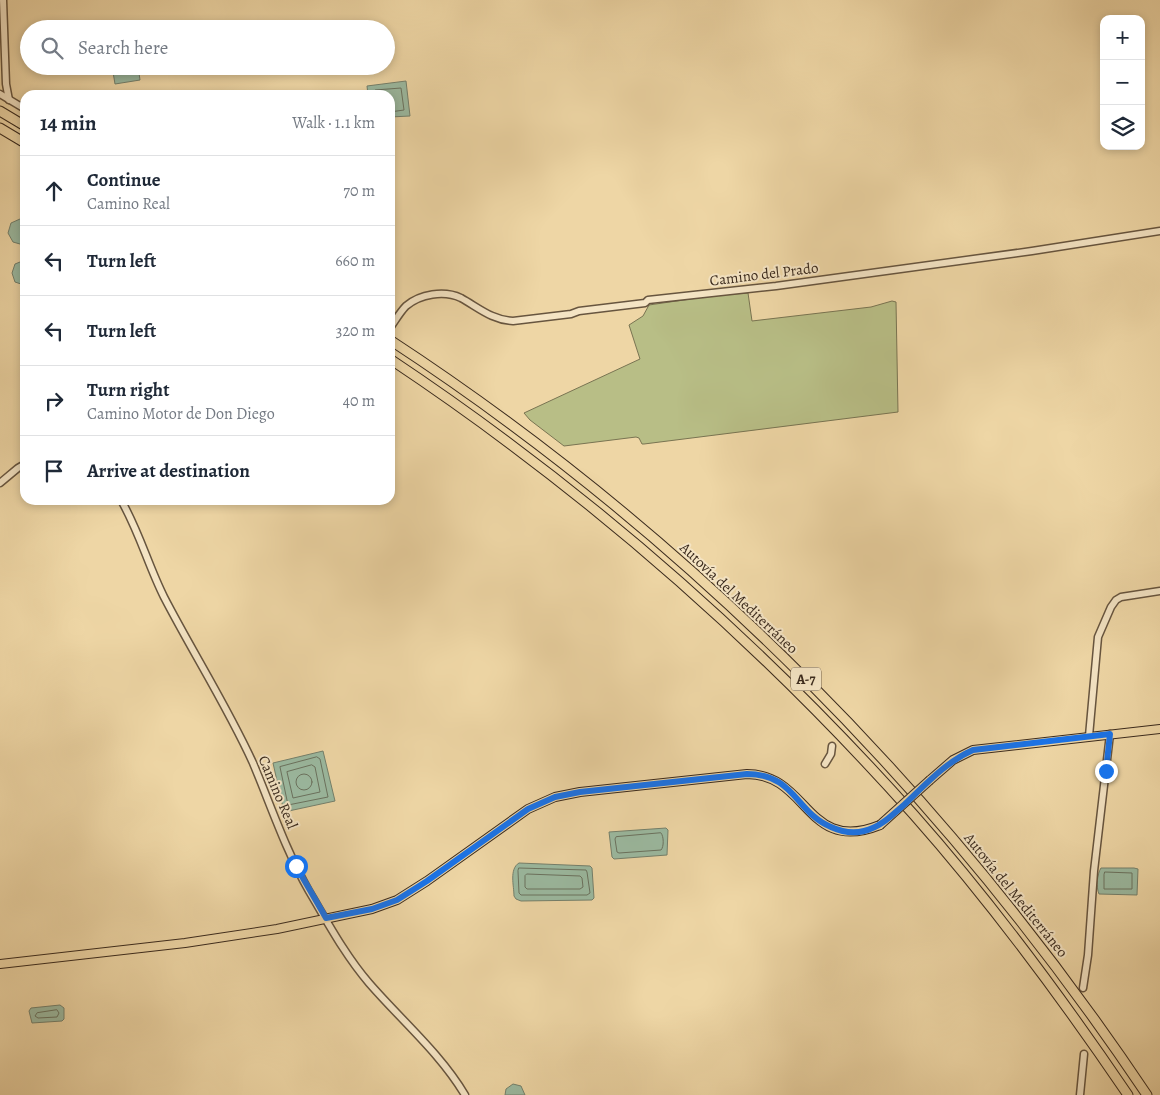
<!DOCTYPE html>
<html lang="en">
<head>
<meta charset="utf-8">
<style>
	body { margin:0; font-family:Alegreya,serif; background:#f6f6f7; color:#1f2937 }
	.controls { position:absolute; right:15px; top:15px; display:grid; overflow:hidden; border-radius:10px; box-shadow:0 2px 8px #0003 }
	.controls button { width:45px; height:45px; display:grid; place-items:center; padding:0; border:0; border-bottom:1px solid #e0e1e3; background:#fff; color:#1f2937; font:25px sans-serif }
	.stop { position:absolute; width:15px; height:15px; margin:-11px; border:4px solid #1a73e8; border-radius:50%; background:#fff }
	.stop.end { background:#1a73e8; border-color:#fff; box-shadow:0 1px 5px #0008 }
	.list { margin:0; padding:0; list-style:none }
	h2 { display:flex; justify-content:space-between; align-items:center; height:65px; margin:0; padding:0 20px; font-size:21px }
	h2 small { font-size:16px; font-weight:400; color:#747a83 }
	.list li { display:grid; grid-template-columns:32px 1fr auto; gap:15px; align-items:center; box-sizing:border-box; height:70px; padding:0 20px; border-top:1px solid #e0e1e3 }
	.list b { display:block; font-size:19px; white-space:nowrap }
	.list p { margin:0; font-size:16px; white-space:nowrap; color:#747a83 }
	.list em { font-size:16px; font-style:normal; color:#747a83 }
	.icon { flex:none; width:28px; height:28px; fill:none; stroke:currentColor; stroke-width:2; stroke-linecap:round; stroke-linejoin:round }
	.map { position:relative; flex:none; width:1160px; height:1095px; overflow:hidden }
	.search { position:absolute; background:#fff; box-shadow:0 2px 8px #0003; left:20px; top:20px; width:375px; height:55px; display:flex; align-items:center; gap:12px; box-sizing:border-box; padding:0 18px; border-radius:28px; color:#747a83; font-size:19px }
	.panel { position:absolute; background:#fff; box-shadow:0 2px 8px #0003; left:20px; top:90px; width:375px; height:415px; border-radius:15px }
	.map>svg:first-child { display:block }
</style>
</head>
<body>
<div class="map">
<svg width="1160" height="1095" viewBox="0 0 1160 1095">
	<rect width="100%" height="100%" fill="#eed6a5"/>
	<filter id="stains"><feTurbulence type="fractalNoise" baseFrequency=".004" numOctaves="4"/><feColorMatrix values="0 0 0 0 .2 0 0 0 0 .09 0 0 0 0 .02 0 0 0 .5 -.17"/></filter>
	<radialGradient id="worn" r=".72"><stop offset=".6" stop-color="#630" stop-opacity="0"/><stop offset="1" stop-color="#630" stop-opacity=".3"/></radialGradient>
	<!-- green -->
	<path fill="#b8be86" stroke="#797452" d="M748,293L752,321L871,307L892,301L896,302L898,412L644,444H642L639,438L636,437L564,446L530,420L524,413L640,359L629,325L643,316L649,305L718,295Z"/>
	<!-- water -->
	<g fill="#9bbaa1" stroke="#74806c">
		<path d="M112,66H138L140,80L115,84Z"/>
		<path d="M406,81L410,116L390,117V95H368L367,86Z"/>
		<path d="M20,219L25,220V243L20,244L13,242L8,233L11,223Z"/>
		<path d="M25,260V285H24L15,282L12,273L15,264Z"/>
		<path d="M323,751L335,801L284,812L273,763Z"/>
		<path d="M666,828L668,830L667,855L614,859L612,857L609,832Z"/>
		<path d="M519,863L590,866L592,868L594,898L592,900L521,901L516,899L514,896C514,886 509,869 519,863Z"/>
		<path d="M1101,868H1134L1138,869L1137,895L1099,894C1096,887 1097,874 1101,868Z"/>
		<path d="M60,1005L64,1008V1019L62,1021L32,1023L29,1011L31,1008Z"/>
		<path d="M513,1084L521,1086L525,1095H505L506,1089Z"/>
	</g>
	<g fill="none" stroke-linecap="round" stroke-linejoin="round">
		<!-- shore -->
		<g stroke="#6a725f" stroke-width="1">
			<path d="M373,95L375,90L401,88L404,110L390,112"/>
			<path d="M317,757L320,759L328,797L288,805L280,767Z"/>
			<path d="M312,765L315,767L320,792L293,798L287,772Z"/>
			<circle cx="304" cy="782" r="8"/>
			<path d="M661,833C664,836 664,847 661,850L619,853L617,852L615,839L616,837Z"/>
			<path d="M519,868L586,870L587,872L590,893L587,895H521L519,893L518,871Z"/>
			<path d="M1105,872L1132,873V889H1104V875Z"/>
			<path d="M527,874L580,876L582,878L583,887L580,889H527L525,887V876Z"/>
			<path d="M57,1010L59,1013L57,1017L38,1018L35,1016L37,1013Z"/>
		</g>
		<defs>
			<g id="minor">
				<path d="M3,0L6,84L9,100"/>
				<path d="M0,94L25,109"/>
				<path d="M390,328C395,321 400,312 406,306C420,294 444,290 461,298C479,308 492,320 513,321L571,314L579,311L645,303L648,300L776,286L1032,251L1160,231"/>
				<path d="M0,483L18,468L25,464"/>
				<path d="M121,500C139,531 148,565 164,597C193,653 227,706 253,763C271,806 286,851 309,891C328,923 345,955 369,983C401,1020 440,1053 465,1095"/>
				<path d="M1089,736L1098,637L1111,607L1116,600L1121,597L1160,591"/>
				<path d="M825,764L831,754L832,746"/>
				<path d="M1083,988L1088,955L1094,871L1110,734"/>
				<path d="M1080,1095L1084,1054"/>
			</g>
			<g id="major">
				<path d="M930,780L953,760L973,750L1160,729"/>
				<path d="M0,964L185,943L277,929L372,909L397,900L427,881L528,809L555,797L580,792L747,774C809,774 806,855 880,825"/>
			</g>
			<g id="highway">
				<path d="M0,111L25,126"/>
				<path d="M0,128L25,143"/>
				<path d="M390,340C691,537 947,797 1147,1095"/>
				<path d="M390,359C585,489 758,640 914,815C992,903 1062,998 1128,1095"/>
			</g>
		</defs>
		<!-- minor casing -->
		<use href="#minor" stroke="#67553f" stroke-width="9"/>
		<!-- major casing -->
		<use href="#major" stroke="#3a2a1d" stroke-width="10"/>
		<!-- highway casing -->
		<use href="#highway" stroke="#3a2a1d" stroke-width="11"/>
		<!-- minor -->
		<use href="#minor" stroke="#f4e4c4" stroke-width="6"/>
		<!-- major -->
		<use href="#major" stroke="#eed6a5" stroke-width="8"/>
		<!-- highway -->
		<use href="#highway" stroke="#eed6a5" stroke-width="9"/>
		<defs>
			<path id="major-bridge" d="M880,825L930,780"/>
		</defs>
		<!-- major-bridge casing -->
		<use href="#major-bridge" stroke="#3a2a1d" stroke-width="10" stroke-linecap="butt"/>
		<!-- major-bridge -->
		<use href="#major-bridge" stroke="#eed6a5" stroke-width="8"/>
	</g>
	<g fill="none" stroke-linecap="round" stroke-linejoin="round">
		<!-- route -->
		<path stroke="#1a73e8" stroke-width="6" d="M296,866L326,918L372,909L397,900L427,881L528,809L555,797L580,792L747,774C795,774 796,813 831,827C842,832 852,834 864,831C881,827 892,815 905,804C926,784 946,762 973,750L1110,734L1106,771"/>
	</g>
	<g text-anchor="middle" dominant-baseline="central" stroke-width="4" stroke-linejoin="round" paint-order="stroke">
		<!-- shield labels -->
		<rect fill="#f4e4c4" stroke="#72624f" stroke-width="1" x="791" y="667.5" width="30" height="23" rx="4"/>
		<g font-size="14" font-weight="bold" fill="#3a2a1d">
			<text x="806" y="679">A-7</text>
		</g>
		<!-- street labels -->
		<g font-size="15" fill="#3a2a1d" stroke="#f4e4c4">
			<text transform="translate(764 274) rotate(-7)">Camino del Prado</text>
			<text transform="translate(739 598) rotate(43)">Autovía del Mediterráneo</text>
			<text transform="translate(278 792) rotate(67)">Camino Real</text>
			<text transform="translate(1016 895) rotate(51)">Autovía del Mediterráneo</text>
		</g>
	</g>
	<rect width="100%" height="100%" filter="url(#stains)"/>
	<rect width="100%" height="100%" fill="url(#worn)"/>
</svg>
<div class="controls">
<button>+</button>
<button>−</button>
<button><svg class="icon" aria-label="layers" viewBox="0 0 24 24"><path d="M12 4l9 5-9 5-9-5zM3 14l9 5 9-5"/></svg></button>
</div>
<div class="stop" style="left:296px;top:866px"></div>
<div class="stop end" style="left:1106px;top:771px"></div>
<div class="search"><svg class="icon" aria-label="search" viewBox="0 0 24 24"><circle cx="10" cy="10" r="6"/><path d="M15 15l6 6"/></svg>Search here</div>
<section class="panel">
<h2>14 min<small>Walk · 1.1 km</small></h2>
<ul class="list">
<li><svg class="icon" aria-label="ahead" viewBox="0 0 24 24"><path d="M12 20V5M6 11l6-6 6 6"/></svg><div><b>Continue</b><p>Camino Real</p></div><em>70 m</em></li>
<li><svg class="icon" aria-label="left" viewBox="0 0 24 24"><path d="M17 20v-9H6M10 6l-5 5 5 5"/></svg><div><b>Turn left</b></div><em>660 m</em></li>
<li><svg class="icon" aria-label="left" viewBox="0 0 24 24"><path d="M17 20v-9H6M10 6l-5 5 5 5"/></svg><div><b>Turn left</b></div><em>320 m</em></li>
<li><svg class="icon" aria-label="right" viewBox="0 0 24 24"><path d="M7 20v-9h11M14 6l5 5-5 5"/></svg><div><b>Turn right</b><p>Camino Motor de Don Diego</p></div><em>40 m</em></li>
<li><svg class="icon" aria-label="arrive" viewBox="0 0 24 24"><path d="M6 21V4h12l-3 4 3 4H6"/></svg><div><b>Arrive at destination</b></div></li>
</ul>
</section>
</div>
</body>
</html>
